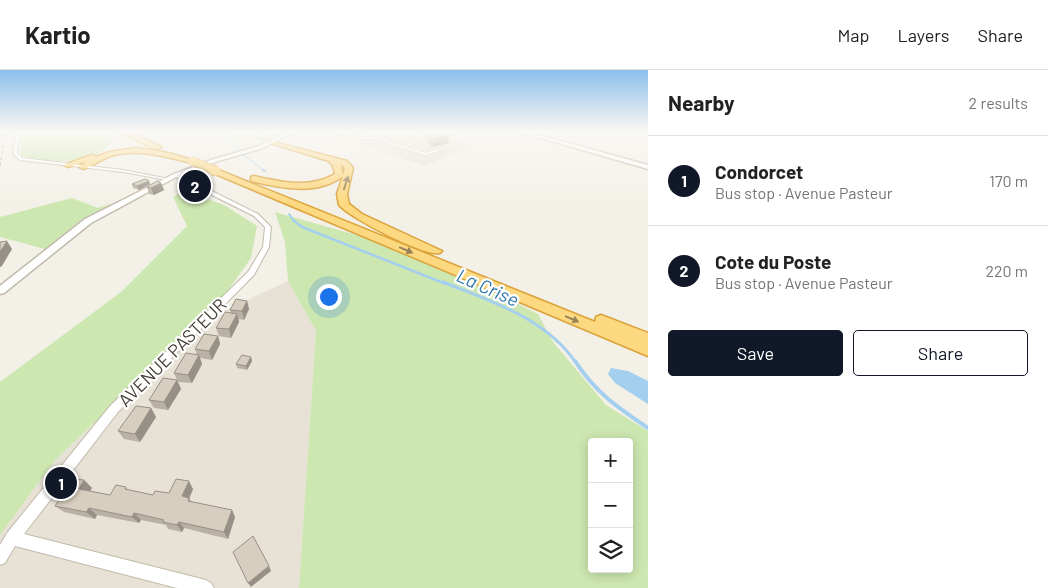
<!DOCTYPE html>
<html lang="en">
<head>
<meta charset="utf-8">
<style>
	body { margin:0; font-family:Barlow,sans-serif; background:#f2f2f2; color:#222 }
	.controls { position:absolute; right:15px; bottom:15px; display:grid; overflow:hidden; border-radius:5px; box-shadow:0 2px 12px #0003 }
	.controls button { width:45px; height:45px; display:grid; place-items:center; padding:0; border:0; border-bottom:1px solid #e0e0e0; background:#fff; color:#222; font:25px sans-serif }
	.you { position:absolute; left:328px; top:226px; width:18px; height:18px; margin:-12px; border:4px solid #fff; border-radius:50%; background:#1a73e8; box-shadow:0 0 0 8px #1a73e833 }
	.badge { display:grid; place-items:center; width:32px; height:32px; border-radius:50%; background:#111827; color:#fff; font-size:16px; font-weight:700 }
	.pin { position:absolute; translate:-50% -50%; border:2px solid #fff; box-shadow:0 1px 5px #0006 }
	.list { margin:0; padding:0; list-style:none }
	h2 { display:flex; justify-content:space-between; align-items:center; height:65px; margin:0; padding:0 20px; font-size:21px }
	h2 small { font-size:16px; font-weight:400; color:#767676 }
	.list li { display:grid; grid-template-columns:32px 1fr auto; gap:15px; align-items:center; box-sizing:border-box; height:90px; padding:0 20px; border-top:1px solid #e0e0e0 }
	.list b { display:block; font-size:19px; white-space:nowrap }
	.list p { margin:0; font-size:16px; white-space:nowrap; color:#767676 }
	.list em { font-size:16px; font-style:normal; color:#767676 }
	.actions { display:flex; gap:10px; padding:15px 20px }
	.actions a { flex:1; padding:11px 0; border:1px solid #111827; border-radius:5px; text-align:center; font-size:18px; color:#111827 }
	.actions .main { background:#111827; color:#fff }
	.icon { flex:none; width:28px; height:28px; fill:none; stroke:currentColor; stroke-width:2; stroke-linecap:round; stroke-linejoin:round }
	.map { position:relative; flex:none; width:648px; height:518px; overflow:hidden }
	header { display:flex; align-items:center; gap:30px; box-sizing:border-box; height:70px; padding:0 25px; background:#fff; border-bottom:1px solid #e0e0e0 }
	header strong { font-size:24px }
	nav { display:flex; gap:28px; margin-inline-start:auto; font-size:18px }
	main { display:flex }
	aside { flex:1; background:#fff }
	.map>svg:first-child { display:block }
</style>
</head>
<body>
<header>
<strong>Kartio</strong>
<nav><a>Map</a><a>Layers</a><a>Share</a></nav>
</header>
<main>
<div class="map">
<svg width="648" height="518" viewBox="0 0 648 518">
	<rect width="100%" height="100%" fill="#f3f0e7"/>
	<!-- residential -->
	<g fill="#e7e2d5">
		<path d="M321,61H357L395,66L415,62L442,65L468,76L425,96Z"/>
		<path d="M288,211L316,261L299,518H0V465L55,390L208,248Z"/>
	</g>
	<!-- green -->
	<g fill="#cde7b0" fill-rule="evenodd">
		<path d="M22,61H101L113,68C100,97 47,93 21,86Z"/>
		<path d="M224,61H261L270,63L267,61H282L264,71L254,69L264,64L238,69Z"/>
		<path d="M183,120L224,135L257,156L251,188L215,239L55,390L0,465V312L121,222L187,156L173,127Z"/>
		<path d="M72,128L98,138L113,133L82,149L45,179L0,167V147Z"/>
		<path d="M275,142L409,180L538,244L553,272L606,335L648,361V518H299L316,261L288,211L285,172ZM592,372H629V499H592Z"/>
	</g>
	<!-- water -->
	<path fill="#a4cfef" d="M611,298L628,301L648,311V334L615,313L608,304Z"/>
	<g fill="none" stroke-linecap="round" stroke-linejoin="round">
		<!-- stream-far4 -->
		<g stroke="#a4cfef" stroke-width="1">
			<path d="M218,61L235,74L241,82"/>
			<path d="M243,85L265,101"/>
		</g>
		<!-- stream-far3 -->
		<g stroke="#a4cfef" stroke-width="2">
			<path d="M263,100L265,101"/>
			<path d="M289,144L294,151"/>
		</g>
		<!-- stream-far2 -->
		<path stroke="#a4cfef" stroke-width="2.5" d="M293,150L302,157L446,214"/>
		<!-- stream-far1 -->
		<path stroke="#a4cfef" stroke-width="3" d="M443,212C490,231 546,248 576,293"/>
		<!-- stream -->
		<path stroke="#a4cfef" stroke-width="4" d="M575,291C596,323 617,337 648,358"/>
		<defs>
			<g id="service">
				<path d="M337,61L361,68H375L426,84L437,80"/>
				<path d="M403,77L415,73"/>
			</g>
			<g id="minor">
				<path d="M0,61H10L0,63Z"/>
				<path d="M12,61H17L20,63L17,84L23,88L123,100L169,109L167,110L123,102L20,90L13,84L16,63Z"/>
				<path d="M174,104H178L258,144L271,157L269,177L254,205L118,342L24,464L206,510L211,513L214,518H177L15,476L5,493L0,495V475L7,463L110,336L248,202L263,177L265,157L254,146L174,106Z"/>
			</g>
			<g id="tertiary">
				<path d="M289,61H295L263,78L215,92L178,106L91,153L4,223L0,224V216L85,149L174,104L211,90L259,76Z"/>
				<path d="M517,61H525L648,95V99Z"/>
			</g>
			<g id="trunk">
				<path d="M117,61H126L162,77L155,79Z"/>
				<path d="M270,71L347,91L353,98L347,124L349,134L362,144L442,181L440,183C425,187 350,148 339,135L337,124L343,106C317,126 280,118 251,111V107L254,106C281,112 309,119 335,104L333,96L329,91L270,73ZM341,94L345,98L343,105L341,95Z"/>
				<path d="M136,78L164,82L196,91L192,93C166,87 138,78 111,86C101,89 93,96 83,99L79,97L87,91L68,97L64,95L92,85L96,87L109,82Z"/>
				<path d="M216,99L595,252L596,247L601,245L648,263V286L213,103V99Z"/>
			</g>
		</defs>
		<!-- service casing -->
		<use href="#service" stroke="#c1baac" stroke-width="3"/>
		<!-- minor casing -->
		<use href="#minor" stroke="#c1baac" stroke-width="2"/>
		<!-- tertiary casing -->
		<use href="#tertiary" stroke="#c1baac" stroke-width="3"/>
		<!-- trunk casing -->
		<use href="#trunk" stroke="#dba239" stroke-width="3"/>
		<!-- service -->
		<use href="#service" stroke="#fff" stroke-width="2"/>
		<!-- minor -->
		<use href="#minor" fill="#fff" fill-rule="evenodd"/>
		<!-- tertiary -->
		<use href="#tertiary" fill="#fff" fill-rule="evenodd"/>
		<!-- trunk -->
		<use href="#trunk" fill="#fcd880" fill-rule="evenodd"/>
		<!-- rail -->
		<path stroke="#969696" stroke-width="1" stroke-dasharray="3 3" stroke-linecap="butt" d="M0,96L3,77L1,61"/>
		<defs>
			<path id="trunk-bridge-far1" d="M192,91L216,101"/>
			<path id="trunk-bridge" d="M213,100L216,101"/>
		</defs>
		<!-- trunk-bridge-far1 casing -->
		<use href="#trunk-bridge-far1" stroke="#dba239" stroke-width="9" stroke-linecap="butt"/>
		<!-- trunk-bridge casing -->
		<use href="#trunk-bridge" stroke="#dba239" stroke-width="11" stroke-linecap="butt"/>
		<!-- trunk-bridge-far1 -->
		<use href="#trunk-bridge-far1" stroke="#fcd880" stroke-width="8"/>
		<!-- trunk-bridge -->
		<use href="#trunk-bridge" stroke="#fcd880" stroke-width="9"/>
	</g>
	<!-- wall -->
	<g fill="#b9b1a4">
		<path d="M426,61H441L448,73L433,77L430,76L425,66Z"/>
		<path d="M149,111L150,114L139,120L133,118L132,114Z"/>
		<path d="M161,113L164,120L154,125L149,124L147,117Z"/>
		<path d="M247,231L249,239L244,250L239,249V252L231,268L219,266L216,258L231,243L230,240Z"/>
		<path d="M218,266L220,274L212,290L200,288L202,294L192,313L178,312L174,303L197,285L195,279Z"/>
		<path d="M251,287L252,291L247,300L237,298L236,294Z"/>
		<path d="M177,310L181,319L168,340L154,338L149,330Z"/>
		<path d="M151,338L156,347L140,372L124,369L118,361Z"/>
		<path d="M84,410L92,418L90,421L110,425L126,417L128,420L153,425L169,423L193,419L189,428L192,432L232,440L235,447L228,469L184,458L182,462L168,459L166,455L141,450L139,453L97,445L95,449L64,442L55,436Z"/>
	</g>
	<!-- shaded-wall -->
	<g fill="#969086">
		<path d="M450,64L448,73L433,77L435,68Z"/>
		<path d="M149,111L150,114L139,120L137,116Z"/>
		<path d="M161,113L164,120L154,125L151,118Z"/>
		<path d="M7,171L12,179L2,196L0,197V182Z"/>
		<path d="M247,231L249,239L244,250L242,241Z"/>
		<path d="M237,244L239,252L231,268L229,259Z"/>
		<path d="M218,266L220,274L212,290L209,281Z"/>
		<path d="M199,285L202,294L192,313L188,305Z"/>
		<path d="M251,287L252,291L247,300L246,296Z"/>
		<path d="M177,310L181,319L168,340L164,332Z"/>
		<path d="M151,338L156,347L140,372L135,364Z"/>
		<path d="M84,410L92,418L87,426L79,419Z"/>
		<path d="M189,411L193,419L187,434L182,426Z"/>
		<path d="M89,438L97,445L95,449L86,442Z"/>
		<path d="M232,440L235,447L228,469L224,462Z"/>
		<path d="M134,443L141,450L139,453L132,447Z"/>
		<path d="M179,452L184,458L182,462L177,455Z"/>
		<path d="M269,496L271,501L251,517L248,513Z"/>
	</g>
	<!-- building -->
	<g fill="#d7cebf" stroke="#969086">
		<path d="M429,61H441L450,64L435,68L431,67Z"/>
		<path d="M145,109L149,111L137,116L132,114Z"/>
		<path d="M157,111L161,113L151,118L147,117Z"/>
		<path d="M7,171L0,182V172Z"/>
		<path d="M236,229L247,231L242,241L230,240Z"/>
		<path d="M225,242L237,244L229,259L216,258Z"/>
		<path d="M204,264L218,266L209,281L195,279Z"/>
		<path d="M186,283L199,285L188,305L174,303Z"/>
		<path d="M242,285L251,287L246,296L236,294Z"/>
		<path d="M163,308L177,310L164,332L149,330Z"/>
		<path d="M136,336L151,338L135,364L118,361Z"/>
		<path d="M74,409L84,410L79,419L110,425L116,415L126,417L125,419L153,425L155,421L169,423L176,409L189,411L182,426L189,428L188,431L232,440L224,462L179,452L177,455L163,452L164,450L134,443L132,447L89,438L86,442L55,436Z"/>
		<path d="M253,466L269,496L248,513L233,482Z"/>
	</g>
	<!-- one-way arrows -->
	<defs><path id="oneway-solid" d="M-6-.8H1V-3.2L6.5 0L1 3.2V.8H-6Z" transform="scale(1.25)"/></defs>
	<g fill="#988457">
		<use href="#oneway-solid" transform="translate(346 113) rotate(-72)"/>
		<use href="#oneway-solid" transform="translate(406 180) rotate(23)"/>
		<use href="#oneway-solid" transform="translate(572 249) rotate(23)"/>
	</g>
	<!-- sky -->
	<linearGradient id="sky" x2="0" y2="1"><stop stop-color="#8dbfeb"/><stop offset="0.46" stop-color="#faf8f4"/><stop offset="1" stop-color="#faf8f4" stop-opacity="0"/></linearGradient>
	<rect width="648" height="134" fill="url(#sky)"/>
	<g text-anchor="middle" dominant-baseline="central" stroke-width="4.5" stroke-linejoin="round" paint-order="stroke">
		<!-- street labels -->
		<g font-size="18" fill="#464036" stroke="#fff">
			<text transform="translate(172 282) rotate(-45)">AVENUE PASTEUR</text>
		</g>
		<!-- water labels -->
		<g font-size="19" font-style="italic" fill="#3178b0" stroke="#fff">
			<text transform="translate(488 217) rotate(24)">La Crise</text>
		</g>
	</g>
</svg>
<div class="controls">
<button>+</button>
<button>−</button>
<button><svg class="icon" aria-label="layers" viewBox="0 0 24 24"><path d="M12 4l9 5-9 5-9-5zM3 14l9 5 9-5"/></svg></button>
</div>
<div class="you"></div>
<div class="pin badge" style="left:61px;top:413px">1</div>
<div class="pin badge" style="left:195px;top:116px">2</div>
</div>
<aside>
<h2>Nearby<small>2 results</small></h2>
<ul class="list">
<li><span class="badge">1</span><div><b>Condorcet</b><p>Bus stop · Avenue Pasteur</p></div><em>170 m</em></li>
<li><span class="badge">2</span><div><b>Cote du Poste</b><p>Bus stop · Avenue Pasteur</p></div><em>220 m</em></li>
</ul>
<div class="actions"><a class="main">Save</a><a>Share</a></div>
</aside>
</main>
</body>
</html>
